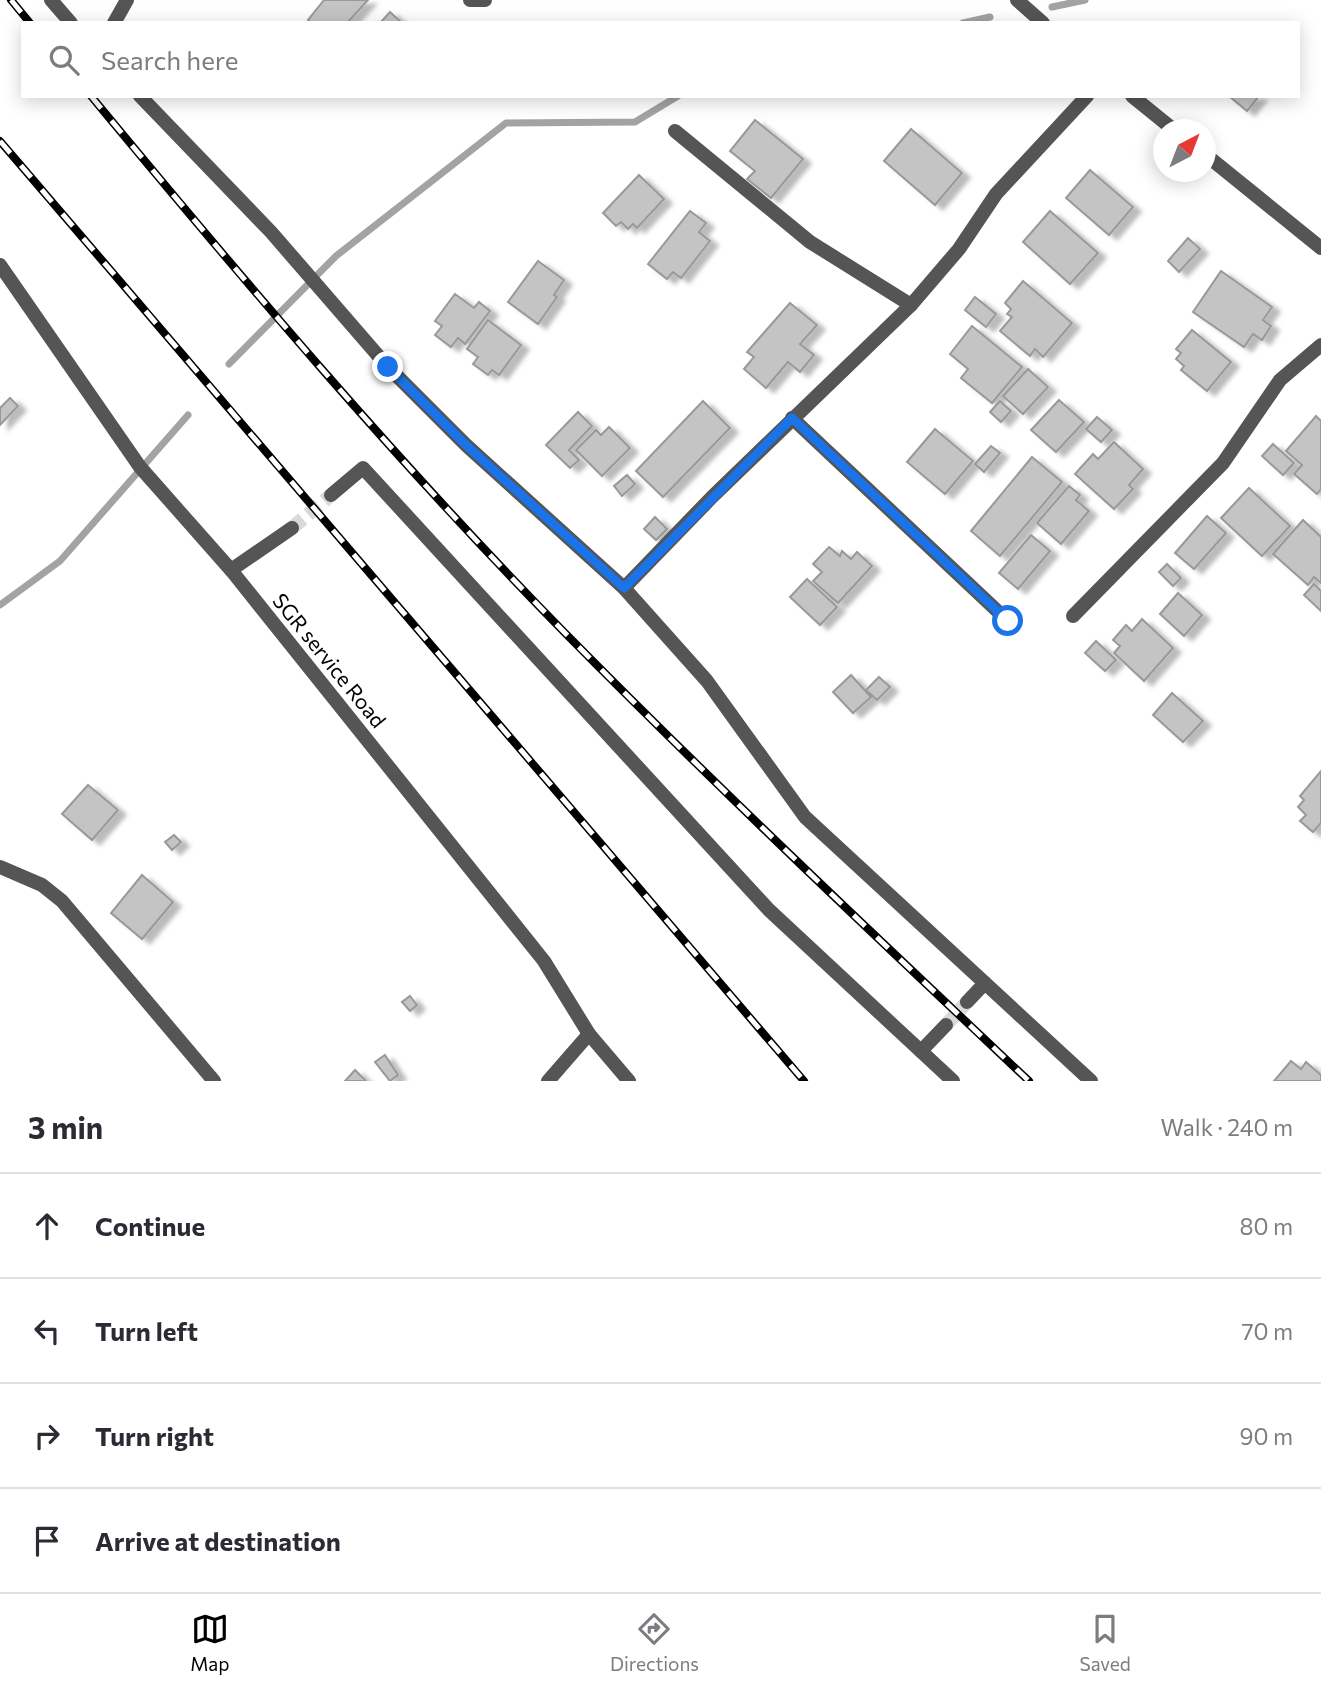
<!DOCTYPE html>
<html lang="en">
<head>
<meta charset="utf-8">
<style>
	body { margin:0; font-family:Commissioner,sans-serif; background:#f2f2f3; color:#2b2b33 }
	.compass { position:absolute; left:1153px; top:119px; width:63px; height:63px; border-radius:50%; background:#fff; box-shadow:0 4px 18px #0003; rotate:42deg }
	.stop { position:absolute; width:21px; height:21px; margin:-16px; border:5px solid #1a73e8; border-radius:50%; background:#fff }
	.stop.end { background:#1a73e8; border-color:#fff; box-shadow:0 2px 7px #0008 }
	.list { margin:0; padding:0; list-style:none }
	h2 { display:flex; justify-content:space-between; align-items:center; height:91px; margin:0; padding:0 28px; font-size:30px }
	h2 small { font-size:23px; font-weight:400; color:#7c7c81 }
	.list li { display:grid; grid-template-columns:46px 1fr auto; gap:21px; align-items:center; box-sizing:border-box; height:105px; padding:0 28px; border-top:2px solid #e1e1e2 }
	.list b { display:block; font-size:26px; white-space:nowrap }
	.list em { font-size:23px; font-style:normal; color:#7c7c81 }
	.icon { flex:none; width:38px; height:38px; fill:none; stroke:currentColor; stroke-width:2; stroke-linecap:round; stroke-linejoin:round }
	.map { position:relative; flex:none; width:1321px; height:1081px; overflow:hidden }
	.search { position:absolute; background:#fff; box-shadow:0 4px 18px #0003; left:21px; right:21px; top:21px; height:77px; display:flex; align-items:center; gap:18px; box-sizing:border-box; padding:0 24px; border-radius:0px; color:#7c7c81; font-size:26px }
	.sheet { height:511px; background:#fff }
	nav { display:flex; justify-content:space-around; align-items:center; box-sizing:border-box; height:98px; border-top:2px solid #e1e1e2; background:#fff; font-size:19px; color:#7c7c81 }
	nav a { display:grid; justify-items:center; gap:4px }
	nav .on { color:#000 }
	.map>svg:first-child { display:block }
</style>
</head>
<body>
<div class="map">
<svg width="1321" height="1081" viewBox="0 0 1321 1081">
	<defs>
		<filter id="shadow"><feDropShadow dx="8" dy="4.5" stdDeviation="2" flood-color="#0004"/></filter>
	</defs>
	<rect width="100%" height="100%" fill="#fff"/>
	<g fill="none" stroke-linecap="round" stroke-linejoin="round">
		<!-- stream -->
		<g stroke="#a3a3a3" stroke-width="7">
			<path d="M1052,7L1085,0"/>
			<path d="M963,23L990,17"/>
			<path d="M229,364L336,256L506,123L635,122L678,96"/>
			<path d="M0,605L60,561L188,415"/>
		</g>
	</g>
	<!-- building -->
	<g fill="#c4c4c4" stroke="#999" stroke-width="2" filter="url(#shadow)">
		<path d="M324,0H368L347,23H311L308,20Z"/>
		<path d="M390,12L402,23H380Z"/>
		<path d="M1229,96H1259L1247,111Z"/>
		<path d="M755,120L803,159L771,198L747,179L755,171L730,151Z"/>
		<path d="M911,129L962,173L935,205L884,161Z"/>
		<path d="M1090,170L1133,207L1109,235L1066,198Z"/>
		<path d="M639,175L664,199L637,228L633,224L628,229L621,222L616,226L603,213Z"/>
		<path d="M690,211L706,223L699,232L710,241L681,278L673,272L667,279L648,264Z"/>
		<path d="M1050,211L1098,253L1070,284L1023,242Z"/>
		<path d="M1188,238L1200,249L1179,272L1168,261Z"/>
		<path d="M538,261L564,280L554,295L557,297L538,324L508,302Z"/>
		<path d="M1221,271L1272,307L1263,320L1271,326L1262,340L1253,334L1244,347L1193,312Z"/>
		<path d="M1023,281L1072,323L1043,357L1035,349L1030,356L1000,331L1012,317L1007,314L1011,309L1005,303Z"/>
		<path d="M455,294L474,308L479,302L490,311L465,344L458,338L451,347L435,335L442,326L435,321Z"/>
		<path d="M975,297L996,314L986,327L965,310Z"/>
		<path d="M790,303L817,325L800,344L814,355L800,372L788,362L766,388L744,369L754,357L747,352Z"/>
		<path d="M488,320L521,345L499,375L492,370L488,375L473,364L478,357L467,349Z"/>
		<path d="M972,326L1022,367L992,403L961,378L968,369L950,354Z"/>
		<path d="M1192,330L1231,362L1207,391L1181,370L1184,366L1176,359L1181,353L1176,349Z"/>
		<path d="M1028,369L1048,387L1023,414L1003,396Z"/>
		<path d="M10,398L18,406L0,425V408Z"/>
		<path d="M1059,400L1084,422L1056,452L1031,430Z"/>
		<path d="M703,401L730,428L663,497L636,471Z"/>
		<path d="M1000,401L1011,411L1001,422L990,412Z"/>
		<path d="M578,412L592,426L569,450L579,460L570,468L546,445Z"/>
		<path d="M1316,416L1321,421V489L1317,494L1294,474L1302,465L1286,451Z"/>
		<path d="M1097,417L1112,430L1101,442L1086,429Z"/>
		<path d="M609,427L630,448L602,476L576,450L596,430L601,435Z"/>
		<path d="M935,429L973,461L945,494L907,462Z"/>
		<path d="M1114,442L1143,469L1129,485L1133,489L1114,509L1075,474L1093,454L1098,459Z"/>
		<path d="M1273,444L1294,463L1283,475L1262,456Z"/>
		<path d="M991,446L1000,453L984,472L975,464Z"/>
		<path d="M1032,457L1062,482L1000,556L971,531Z"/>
		<path d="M627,475L635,484L622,496L614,486Z"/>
		<path d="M1069,486L1080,495L1076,500L1089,511L1061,544L1037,523Z"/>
		<path d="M1249,488L1290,526L1262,556L1221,518Z"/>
		<path d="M1207,516L1226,533L1194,569L1175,553Z"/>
		<path d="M655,517L667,529L656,540L644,529Z"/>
		<path d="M1303,520L1321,537V583L1314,577L1308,585L1273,554Z"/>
		<path d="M1031,535L1050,551L1018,589L999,573Z"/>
		<path d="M829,547L840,556L842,551L851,559L857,552L872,566L838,603L813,581L822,572L813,564Z"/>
		<path d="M1167,564L1181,578L1173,586L1159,572Z"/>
		<path d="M807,579L837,607L820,625L790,597Z"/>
		<path d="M1314,584L1321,591V611L1304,595Z"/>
		<path d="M1178,593L1202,615L1184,636L1160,614Z"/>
		<path d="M1142,619L1173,648L1144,681L1114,653L1120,646L1113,640L1126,625L1132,631Z"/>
		<path d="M1096,641L1116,660L1105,671L1085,653Z"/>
		<path d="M851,675L871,697L853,713L833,692Z"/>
		<path d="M879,677L890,687L877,700L866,690Z"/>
		<path d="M1172,693L1203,721L1183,742L1153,715Z"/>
		<path d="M1321,771V823L1313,832L1300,821L1306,815L1298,807L1304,800L1300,796Z"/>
		<path d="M88,785L118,810L92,840L62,814Z"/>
		<path d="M174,835L181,842L172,850L165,842Z"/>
		<path d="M142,875L173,902L142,939L111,913Z"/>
		<path d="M410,996L417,1005L410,1011L402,1002Z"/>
		<path d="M385,1055L398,1075L390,1081L375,1062Z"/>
		<path d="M1291,1061L1301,1069L1306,1062L1321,1075V1081H1274Z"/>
		<path d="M355,1070L366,1081H345Z"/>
	</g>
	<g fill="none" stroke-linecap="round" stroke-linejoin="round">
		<!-- street-tunnel -->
		<g stroke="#d9d9d9" stroke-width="14" stroke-dasharray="14 7" stroke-linecap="butt">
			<path d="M292,528L331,495"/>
			<path d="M946,1025L967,1002"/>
		</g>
		<!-- street -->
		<g stroke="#555" stroke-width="14">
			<path d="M51,0L71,23"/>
			<path d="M470,0H485"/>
			<path d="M1017,0L1043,23"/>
			<path d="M114,23L127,0"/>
			<path d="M140,96L271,232L388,367L466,445L624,588L707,681L805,817L1091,1081"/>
			<path d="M1132,96L1174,130"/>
			<path d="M675,131L810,242L911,305"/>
			<path d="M1206,155L1321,248"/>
			<path d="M0,265L140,467L231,570L544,961L589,1034L629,1081"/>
			<path d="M792,418L1008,621"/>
			<path d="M331,495L363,468L769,910L953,1081"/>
			<path d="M231,570L292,528"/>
			<path d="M624,588L712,497L911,305L959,249L996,194L1087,96"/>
			<path d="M1073,616L1223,463L1280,380L1321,345"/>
			<path d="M0,867L42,885L62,901L214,1081"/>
			<path d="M967,1002L985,983"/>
			<path d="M921,1051L946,1025"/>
			<path d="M548,1081L589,1034"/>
		</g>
		<defs>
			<g id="rail">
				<path d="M11,0L30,23"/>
				<path d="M91,96C244,281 398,463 566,634C717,787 873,934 1029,1081"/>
				<path d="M0,141L804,1081"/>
			</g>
		</defs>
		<!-- rail casing -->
		<use href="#rail" stroke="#000" stroke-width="8"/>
		<!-- rail -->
		<use href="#rail" stroke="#fff" stroke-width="5" stroke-dasharray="16" stroke-linecap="butt"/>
	</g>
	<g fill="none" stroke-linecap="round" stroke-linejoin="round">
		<!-- route -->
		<path stroke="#1a73e8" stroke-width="9" d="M388,367L466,445L624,588L792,418L1008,621"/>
	</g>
	<g text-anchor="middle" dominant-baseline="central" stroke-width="5" stroke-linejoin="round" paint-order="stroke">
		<!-- street labels -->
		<g font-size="21" fill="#000" stroke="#fff">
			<text transform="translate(330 660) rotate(51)">SGR service Road</text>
		</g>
	</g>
</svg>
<svg class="compass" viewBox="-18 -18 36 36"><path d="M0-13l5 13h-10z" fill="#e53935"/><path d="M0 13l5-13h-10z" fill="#7c7c81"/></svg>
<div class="stop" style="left:1008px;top:621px"></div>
<div class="stop end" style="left:388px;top:367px"></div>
<div class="search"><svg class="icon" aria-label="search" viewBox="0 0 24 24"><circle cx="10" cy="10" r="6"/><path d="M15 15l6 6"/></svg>Search here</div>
</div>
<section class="sheet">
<h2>3 min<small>Walk · 240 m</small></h2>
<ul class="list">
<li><svg class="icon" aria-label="ahead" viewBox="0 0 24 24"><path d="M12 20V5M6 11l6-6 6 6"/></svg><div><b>Continue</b></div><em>80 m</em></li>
<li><svg class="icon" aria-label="left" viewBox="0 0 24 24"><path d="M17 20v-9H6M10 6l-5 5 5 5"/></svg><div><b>Turn left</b></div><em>70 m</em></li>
<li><svg class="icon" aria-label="right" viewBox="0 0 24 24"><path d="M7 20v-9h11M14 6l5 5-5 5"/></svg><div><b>Turn right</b></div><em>90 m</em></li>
<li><svg class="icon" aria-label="arrive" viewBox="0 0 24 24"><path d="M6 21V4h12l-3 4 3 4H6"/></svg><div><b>Arrive at destination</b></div></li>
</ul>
</section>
<nav>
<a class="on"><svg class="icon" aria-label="map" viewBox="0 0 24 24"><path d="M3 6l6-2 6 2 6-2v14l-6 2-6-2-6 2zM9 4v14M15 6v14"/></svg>Map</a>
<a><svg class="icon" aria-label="directions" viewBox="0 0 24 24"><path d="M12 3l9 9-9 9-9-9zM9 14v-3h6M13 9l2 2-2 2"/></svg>Directions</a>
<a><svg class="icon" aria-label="saved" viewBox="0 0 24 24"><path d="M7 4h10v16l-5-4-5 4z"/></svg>Saved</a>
</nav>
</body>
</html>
